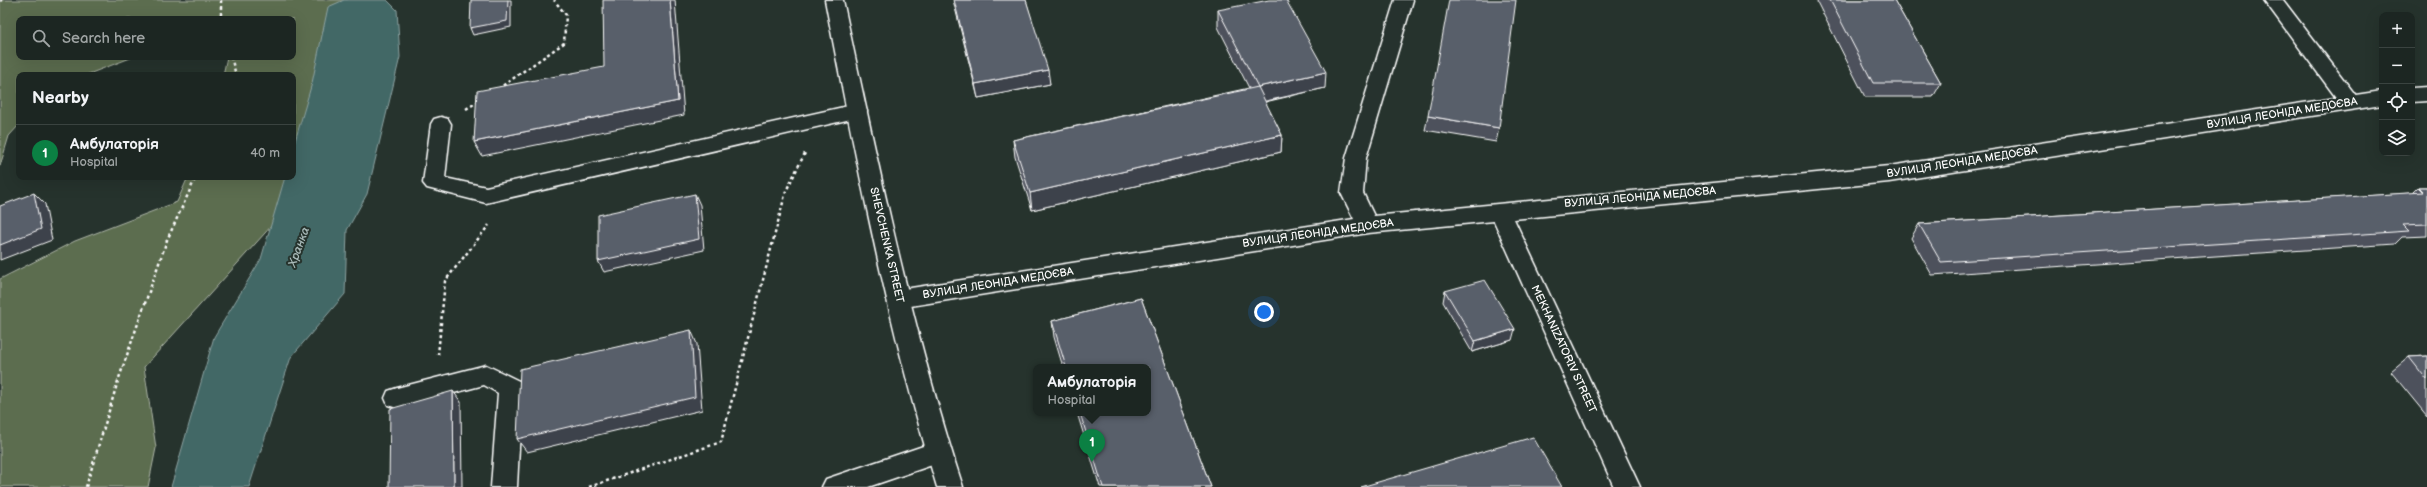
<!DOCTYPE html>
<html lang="en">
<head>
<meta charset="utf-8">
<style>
	body { margin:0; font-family:"Balsamiq Sans",sans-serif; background:#252e2a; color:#f1f3f6 }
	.controls { position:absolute; right:12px; top:12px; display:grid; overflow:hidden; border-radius:8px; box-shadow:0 4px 16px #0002 }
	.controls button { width:36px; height:36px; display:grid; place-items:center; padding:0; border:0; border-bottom:1px solid #3a4340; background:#1c2622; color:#f1f3f6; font:20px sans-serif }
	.you { position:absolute; left:1264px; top:312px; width:14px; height:14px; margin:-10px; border:3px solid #fff; border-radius:50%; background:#1a73e8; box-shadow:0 0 0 6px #1a73e833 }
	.badge { display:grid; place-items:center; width:26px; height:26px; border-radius:50%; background:#0b8043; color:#fff; font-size:13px; font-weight:700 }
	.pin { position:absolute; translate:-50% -33px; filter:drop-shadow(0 1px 2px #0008) }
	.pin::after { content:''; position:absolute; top:21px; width:14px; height:12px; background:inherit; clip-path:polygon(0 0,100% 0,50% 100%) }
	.popup { position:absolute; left:1033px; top:364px; width:118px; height:52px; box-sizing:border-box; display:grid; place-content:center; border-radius:8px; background:#1c2622; filter:drop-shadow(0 1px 3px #0005); font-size:13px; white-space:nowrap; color:#a0a5a5 }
	.popup b { font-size:15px; color:#f1f3f6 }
	.popup::after { content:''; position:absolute; left:50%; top:100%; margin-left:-8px; border:8px solid transparent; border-top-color:#1c2622 }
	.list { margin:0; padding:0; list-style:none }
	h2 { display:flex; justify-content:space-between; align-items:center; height:52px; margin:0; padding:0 16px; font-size:17px }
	h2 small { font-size:13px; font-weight:400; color:#a0a5a5 }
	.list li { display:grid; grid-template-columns:26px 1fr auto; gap:12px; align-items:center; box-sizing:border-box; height:56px; padding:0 16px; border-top:1px solid #3a4340 }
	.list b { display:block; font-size:15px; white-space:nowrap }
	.list p { margin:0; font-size:13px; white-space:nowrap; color:#a0a5a5 }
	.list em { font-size:13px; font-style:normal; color:#a0a5a5 }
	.icon { flex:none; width:22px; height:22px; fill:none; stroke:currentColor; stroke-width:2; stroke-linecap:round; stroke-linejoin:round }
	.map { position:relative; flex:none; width:2427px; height:487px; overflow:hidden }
	.search { position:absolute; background:#1c2622; box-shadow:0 4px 16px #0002; left:16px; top:16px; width:280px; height:44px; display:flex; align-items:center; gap:10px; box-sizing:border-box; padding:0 14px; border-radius:8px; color:#a0a5a5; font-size:15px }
	.panel { position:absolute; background:#1c2622; box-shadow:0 4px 16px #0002; left:16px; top:72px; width:280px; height:108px; border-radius:8px }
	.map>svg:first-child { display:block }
</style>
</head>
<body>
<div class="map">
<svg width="2427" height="487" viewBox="0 0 2427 487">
	<rect width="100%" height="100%" fill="#26332d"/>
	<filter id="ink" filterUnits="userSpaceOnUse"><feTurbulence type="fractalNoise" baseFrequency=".025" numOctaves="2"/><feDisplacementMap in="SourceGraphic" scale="8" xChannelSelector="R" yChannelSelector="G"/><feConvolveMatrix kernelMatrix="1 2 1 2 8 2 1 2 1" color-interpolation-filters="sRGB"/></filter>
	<g filter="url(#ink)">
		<!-- green -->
		<path fill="#5c6d50" stroke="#aeb6a8" d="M0,0H348L293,202L144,367L156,448L148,487H0V279L75,241L177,202L188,177H293V75H223L227,57H293V19H19V57H133L86,75H19V125L9,136L0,166Z"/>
		<!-- water -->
		<path fill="#426766" stroke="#8ea4a3" d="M344,0H387L397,10L400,57L367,194L347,230L345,294L291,357L249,487H171L214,337L261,259L285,177H293V148L312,83L328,7Z"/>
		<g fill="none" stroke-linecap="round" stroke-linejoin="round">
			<defs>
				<g id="service">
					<path d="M2264,0H2283L2357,97L2360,102L2357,107L2350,109L2343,107Z"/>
					<path d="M857,104L864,106L867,111L864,116L486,203L427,188L423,183L431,124L434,119L441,117L448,119L451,124L445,178L486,187Z"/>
					<path d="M486,365L519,381L522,388L517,487H491L498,393L484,385L397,408L388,405L385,398L388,391L397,388Z"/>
				</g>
				<g id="minor">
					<path d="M1395,0H1413L1366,158L1363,193L1374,216L1889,166L2382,91V105L1889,182L1514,219L1640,487H1614L1494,221L1368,233L898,308L890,305L887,299L890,293L898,290L1354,219L1341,193L1346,158Z"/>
					<path d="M2427,87V101L2412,102V88Z"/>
					<path d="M938,441L947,444L951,452L947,460L868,487H822L826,479Z"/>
				</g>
				<path id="secondary" d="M825,0H843C878,164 911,327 963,487H937C888,327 857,164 825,0Z"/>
			</defs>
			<!-- service casing -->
			<use href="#service" stroke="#fff" stroke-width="3"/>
			<!-- minor casing -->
			<use href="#minor" stroke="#fff" stroke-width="3"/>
			<!-- secondary casing -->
			<use href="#secondary" stroke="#fff" stroke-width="3"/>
			<!-- path -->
			<g stroke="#fff" stroke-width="2.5" stroke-dasharray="3 3" stroke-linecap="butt">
				<path d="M221,0V19"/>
				<path d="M0,1L2,0"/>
				<path d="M231,57L236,75"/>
				<path d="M498,89L564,43L566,15L554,0"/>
				<path d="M466,109L479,101"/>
				<path d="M438,355L445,281L489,225"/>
				<path d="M86,487L118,381L167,240L196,177"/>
				<path d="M589,487L721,442L786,191L806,151"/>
			</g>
			<!-- service -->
			<use href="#service" fill="#26332d" fill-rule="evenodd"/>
			<!-- minor -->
			<use href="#minor" fill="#26332d" fill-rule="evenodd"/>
			<!-- secondary -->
			<use href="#secondary" fill="#26332d" fill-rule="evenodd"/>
		</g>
		<!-- wall -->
		<g fill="#4d515c" stroke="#fff">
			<path d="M953,0H1026L1050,84L978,98Z"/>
			<path d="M1816,0H1894L1941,83L1933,97H1865Z"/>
			<path d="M1218,10L1325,88L1265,102L1282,135L1281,152L1032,210L1015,157L1013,140L1249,88L1218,27Z"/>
			<path d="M1428,116L1499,128L1496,142L1425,130Z"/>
			<path d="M2418,187H2427V236L2402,237L2395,244L1932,275L1911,238L1919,224L2412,193Z"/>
			<path d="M1445,291L1512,340L1472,352L1443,302Z"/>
			<path d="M1141,298L1211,487H1100L1077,413H1148V367H1063L1054,337L1052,321Z"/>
			<path d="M2427,356V416L2391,372L2409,357Z"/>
		</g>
		<!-- shaded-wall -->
		<g fill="#3e424b" stroke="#fff">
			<path d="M508,0H511V27L473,35L470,28Z"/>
			<path d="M670,0H675L684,115L482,156L474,142L678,101Z"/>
			<path d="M1048,70L1050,84L978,98L975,84Z"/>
			<path d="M1326,72L1325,88L1257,103L1258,87Z"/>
			<path d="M1282,135L1281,152L1032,210L1030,193Z"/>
			<path d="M34,193L45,204L52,240L0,260V245Z"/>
			<path d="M695,194L700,205L704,250L604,272L598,261Z"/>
			<path d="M1515,329L1512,340L1472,352L1475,341Z"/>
			<path d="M691,330L697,344L702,410L527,452L517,439Z"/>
			<path d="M453,391L461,402L462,487H454Z"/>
		</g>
		<!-- building -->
		<g fill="#595e6b" stroke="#fff">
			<path d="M471,0H508L507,21L470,28Z"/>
			<path d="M603,0H670L678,101L474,142L477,91L604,67Z"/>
			<path d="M954,0H1026L1048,70L975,84Z"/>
			<path d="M1269,0H1286L1326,72L1258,87L1218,10Z"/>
			<path d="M1449,0H1516L1499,128L1428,116Z"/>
			<path d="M1830,0H1894L1941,83H1873Z"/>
			<path d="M1258,87L1282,135L1030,193L1013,140Z"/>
			<path d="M2418,187H2427V224L2403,225L2409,231L1941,262L1919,224L2423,192Z"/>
			<path d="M34,193L41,229L0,245V206Z"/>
			<path d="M695,194L699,239L598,261V215Z"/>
			<path d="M1485,280L1515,329L1475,341L1445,291Z"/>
			<path d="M1141,298L1211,487H1103L1080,413H1148V367H1066L1052,321Z"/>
			<path d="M691,330L695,397L517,439L520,369Z"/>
			<path d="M2427,356V380L2409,357Z"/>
			<path d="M453,391L454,487H389L390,409Z"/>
			<path d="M1533,437L1562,487H1361Z"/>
		</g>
	</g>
	<g text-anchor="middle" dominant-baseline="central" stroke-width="4" stroke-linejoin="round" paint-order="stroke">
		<!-- street labels -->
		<g font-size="11" fill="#fff" stroke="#26332d">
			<text transform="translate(2282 113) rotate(-9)">ВУЛИЦЯ ЛЕОНІДА МЕДОЄВА</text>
			<text transform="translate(1962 162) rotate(-9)">ВУЛИЦЯ ЛЕОНІДА МЕДОЄВА</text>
			<text transform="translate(1640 197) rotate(-5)">ВУЛИЦЯ ЛЕОНІДА МЕДОЄВА</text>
			<text transform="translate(1318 233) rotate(-8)">ВУЛИЦЯ ЛЕОНІДА МЕДОЄВА</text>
			<text transform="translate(887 245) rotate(77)">SHEVCHENKA STREET</text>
			<text transform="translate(998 283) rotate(-9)">ВУЛИЦЯ ЛЕОНІДА МЕДОЄВА</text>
			<text transform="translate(1564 349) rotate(65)">MEKHANIZATORIV STREET</text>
		</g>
		<!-- water labels -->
		<g font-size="12" font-style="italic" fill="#aabbba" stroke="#26332d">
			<text transform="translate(299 247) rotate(-70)">Хранка</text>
		</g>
	</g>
</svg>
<div class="controls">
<button>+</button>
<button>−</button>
<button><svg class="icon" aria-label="locate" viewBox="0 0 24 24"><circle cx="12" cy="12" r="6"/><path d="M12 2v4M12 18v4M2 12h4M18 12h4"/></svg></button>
<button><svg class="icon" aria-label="layers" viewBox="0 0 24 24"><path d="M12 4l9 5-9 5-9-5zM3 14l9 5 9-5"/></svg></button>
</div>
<div class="you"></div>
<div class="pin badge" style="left:1092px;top:462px">1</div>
<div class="popup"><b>Амбулаторія</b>Hospital</div>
<div class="search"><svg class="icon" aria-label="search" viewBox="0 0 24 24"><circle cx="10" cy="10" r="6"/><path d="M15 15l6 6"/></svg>Search here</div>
<section class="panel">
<h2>Nearby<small></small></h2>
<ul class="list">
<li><span class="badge">1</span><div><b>Амбулаторія</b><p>Hospital</p></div><em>40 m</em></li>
</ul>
</section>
</div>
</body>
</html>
